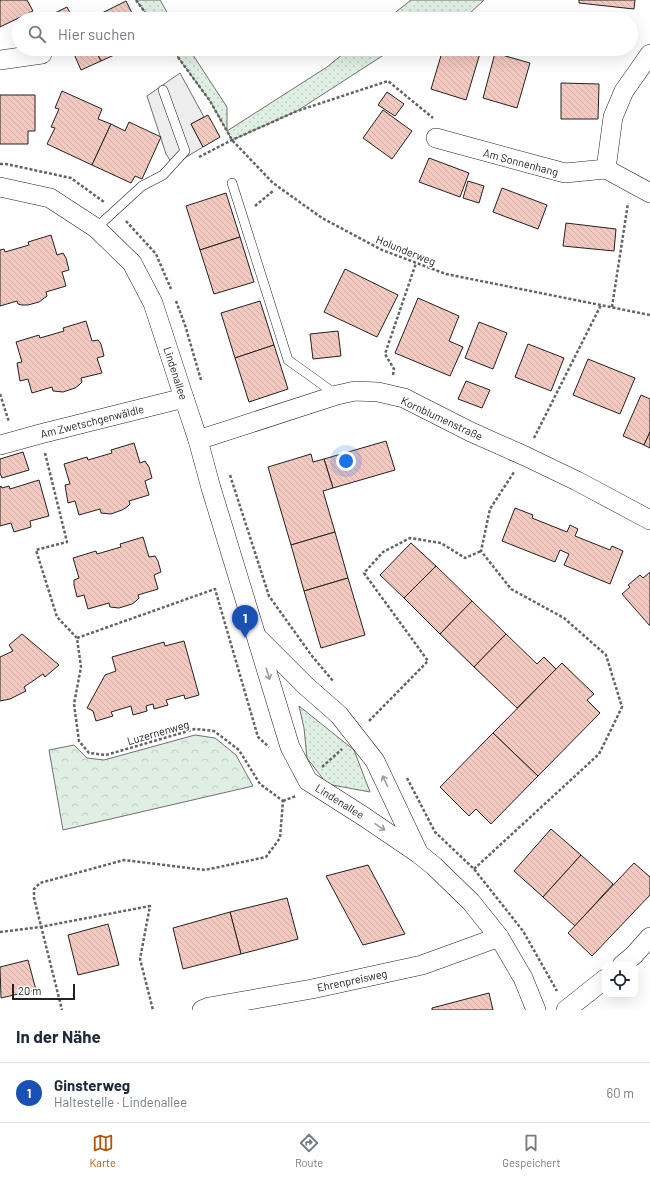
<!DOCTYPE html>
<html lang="de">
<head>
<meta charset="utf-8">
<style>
	body { margin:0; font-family:Barlow,sans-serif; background:#f2f2f3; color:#1f2937 }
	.controls { position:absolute; right:12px; bottom:12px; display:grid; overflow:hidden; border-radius:8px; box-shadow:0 4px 16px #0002 }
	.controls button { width:36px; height:36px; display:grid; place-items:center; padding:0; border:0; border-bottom:1px solid #e0e1e3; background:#fff; color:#1f2937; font:20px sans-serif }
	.scale { position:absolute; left:12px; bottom:10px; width:63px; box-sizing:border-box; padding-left:4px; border:2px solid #222; border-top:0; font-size:11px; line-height:14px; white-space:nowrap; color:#222; -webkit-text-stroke:3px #fff; paint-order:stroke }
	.you { position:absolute; left:346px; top:461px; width:14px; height:14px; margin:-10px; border:3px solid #fff; border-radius:50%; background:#1a73e8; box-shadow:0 0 0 6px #1a73e833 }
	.badge { display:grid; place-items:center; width:26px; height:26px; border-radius:50%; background:#b45309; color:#fff; font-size:13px; font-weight:700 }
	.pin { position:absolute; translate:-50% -33px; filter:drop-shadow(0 1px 2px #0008) }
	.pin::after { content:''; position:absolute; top:21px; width:14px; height:12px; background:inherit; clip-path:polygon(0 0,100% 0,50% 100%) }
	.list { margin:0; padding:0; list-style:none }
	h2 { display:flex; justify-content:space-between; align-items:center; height:52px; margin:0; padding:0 16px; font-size:17px }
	h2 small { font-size:13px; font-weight:400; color:#747a83 }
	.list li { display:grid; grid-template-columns:26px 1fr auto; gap:12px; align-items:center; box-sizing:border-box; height:60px; padding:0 16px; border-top:1px solid #e0e1e3 }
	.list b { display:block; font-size:15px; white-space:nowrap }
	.list p { margin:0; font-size:13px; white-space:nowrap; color:#747a83 }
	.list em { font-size:13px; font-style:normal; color:#747a83 }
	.icon { flex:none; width:22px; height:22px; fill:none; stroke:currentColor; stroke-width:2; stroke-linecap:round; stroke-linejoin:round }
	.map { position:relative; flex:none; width:650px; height:1010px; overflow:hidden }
	.search { position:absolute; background:#fff; box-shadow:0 4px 16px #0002; left:12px; right:12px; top:12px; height:44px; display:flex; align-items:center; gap:10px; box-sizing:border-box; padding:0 14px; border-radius:22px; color:#747a83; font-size:15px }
	.sheet { height:112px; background:#fff }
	nav { display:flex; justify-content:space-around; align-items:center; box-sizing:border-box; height:56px; border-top:1px solid #e0e1e3; background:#fff; font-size:11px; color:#747a83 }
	nav a { display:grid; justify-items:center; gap:2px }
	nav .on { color:#b45309 }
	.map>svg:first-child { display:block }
</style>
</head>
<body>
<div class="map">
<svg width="650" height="1010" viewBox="0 0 650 1010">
	<defs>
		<pattern id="grass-dots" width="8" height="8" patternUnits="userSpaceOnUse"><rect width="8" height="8" fill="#e0efe3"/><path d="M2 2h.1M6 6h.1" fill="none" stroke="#c0cdc2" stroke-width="1.8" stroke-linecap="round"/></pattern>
		<pattern id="park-crowns" width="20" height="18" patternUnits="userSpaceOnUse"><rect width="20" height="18" fill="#e0efe3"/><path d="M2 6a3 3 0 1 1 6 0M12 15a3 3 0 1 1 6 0" fill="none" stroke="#c0cdc2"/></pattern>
		<pattern id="building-back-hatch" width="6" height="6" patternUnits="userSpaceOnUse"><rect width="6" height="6" fill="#f3c9c0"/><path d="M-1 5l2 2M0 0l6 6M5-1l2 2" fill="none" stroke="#d0aca5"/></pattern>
	</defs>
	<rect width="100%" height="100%" fill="#fff"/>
	<!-- grass -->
	<g fill="url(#grass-dots)" stroke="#6f6f6f">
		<path d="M136,0H160L171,19H150Z"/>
		<path d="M411,0H484L469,14L459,19H387Z"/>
		<path d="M172,49H189L227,107V131L327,67L349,49H393L297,111L232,140L210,101Z"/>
		<path d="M299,706L354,750L370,792L327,784L307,758L304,728Z"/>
	</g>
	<!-- park -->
	<path fill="url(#park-crowns)" stroke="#6f6f6f" d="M195,735L215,738L236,755L253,786L63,830L49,750L74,745L87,758L104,760Z"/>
	<!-- parking -->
	<path fill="#ededed" stroke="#6f6f6f" d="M180,73L204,117L191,124L203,147L173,165L166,154L147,96Z"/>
	<!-- building -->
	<g fill="url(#building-back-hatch)" stroke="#222">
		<path d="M0,0H27L33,11L0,27Z"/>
		<path d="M579,0H635L634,9L579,3Z"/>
		<path d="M126,1L135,19H107L104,12Z"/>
		<path d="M67,7L73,19H50L49,16Z"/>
		<path d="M104,12L107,19H90Z"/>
		<path d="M85,49H95L101,61L81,70L74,54Z"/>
		<path d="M95,49H122L123,51L101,61Z"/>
		<path d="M443,49H476L481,50L466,100L431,89Z"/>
		<path d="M495,53L530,63L517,108L483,98Z"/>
		<path d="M561,83L599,84L598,119H561Z"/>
		<path d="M62,91L102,109L98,119L111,124L92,165L47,144L55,128L51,127L59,109L55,108Z"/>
		<path d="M387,92L404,104L395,116L378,105Z"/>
		<path d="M0,95H35V131H28V144H0Z"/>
		<path d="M383,110L412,131L392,159L363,138Z"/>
		<path d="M208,115L220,137L203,147L191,124Z"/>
		<path d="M129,122L161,137L142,179L135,176L131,183L92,165L111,124L125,131Z"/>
		<path d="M429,158L469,173L460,197L419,182Z"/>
		<path d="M468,181L484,186L479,203L463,198Z"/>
		<path d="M502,188L547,205L538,229L493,212Z"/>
		<path d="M226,193L240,237L200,250L186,206Z"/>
		<path d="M566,223L616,229L614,251L563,246Z"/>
		<path d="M51,235L57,255L63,253L66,258L69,270L62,272L66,286L46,292L47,296L39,302L28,305H22L18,304L17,301L0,306V250L4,249L5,252L29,245L28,242Z"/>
		<path d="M240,237L254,282L214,294L200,250Z"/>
		<path d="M345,269L398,295L377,337L324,312Z"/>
		<path d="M418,298L459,316L449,341L463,347L450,376L395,353Z"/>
		<path d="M260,301L274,345L235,358L221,313Z"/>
		<path d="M86,321L92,341L98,340L101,344L104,356L97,358L102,373L81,378L82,382L79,385L75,388L63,392L53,391L52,387L32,393L28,379L20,381L17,363L22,362L16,342L39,335L40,338L64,331L63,328Z"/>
		<path d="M479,322L507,333L493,369L465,358Z"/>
		<path d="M338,331L341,356L313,359L310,334Z"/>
		<path d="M528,344L564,358L551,391L515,377Z"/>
		<path d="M274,345L288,389L249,402L235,358Z"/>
		<path d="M588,359L635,378L620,414L573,395Z"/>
		<path d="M466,381L490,390L482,408L458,399Z"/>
		<path d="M641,395L650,399V432L644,445L623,436Z"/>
		<path d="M650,432V448L644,445Z"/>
		<path d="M386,441L395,470L333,488L324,459Z"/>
		<path d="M134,443L140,463L145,461L149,467L152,478L145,481L149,495L129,501L130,504L127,507L122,510L111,514L101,513L100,509L79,515L75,501L68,503L65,485L70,484L64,464L87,457L88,460L112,453L111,450Z"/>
		<path d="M23,452L29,470L2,478L0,473V459Z"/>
		<path d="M311,454L313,462L324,459L333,488L323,491L335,532L291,545L268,467Z"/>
		<path d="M39,480L49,516L30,521L31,527L14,532L11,523L0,526V487L1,486L2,488L9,486L10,489Z"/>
		<path d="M515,508L533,515L532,518L567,532L570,525L578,529L575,536L610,550L612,546L623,551L610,584L564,565L569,554L560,550L555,562L502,541Z"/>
		<path d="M335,532L348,578L304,591L291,545Z"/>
		<path d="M143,537L149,557L155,556L158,561L161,572L154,575L158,589L138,595L139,598L136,601L132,604L119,608L110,607L109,603L88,609L84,595L77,597L74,585V580L79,578L73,558L96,551L97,554L121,547L120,544Z"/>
		<path d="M411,543L436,566L404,598L380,575Z"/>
		<path d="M436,566L472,601L440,634L404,598Z"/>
		<path d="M650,572V626L622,594L630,587L628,585L640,575L643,578Z"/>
		<path d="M348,578L365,635L321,648L304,591Z"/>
		<path d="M472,601L506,634L474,667L440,634Z"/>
		<path d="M22,634L59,665L45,677L43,674L24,687L26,691L10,699L0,701V657L13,651L9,645Z"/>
		<path d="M506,634L537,664L544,657L556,669L517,708L474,667Z"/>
		<path d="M184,641L199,695L185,699L184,695L166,700L168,705L154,709L153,704L146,706L147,711L133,715L131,706L111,712L113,716L96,721L93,711L87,708L105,675L116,671L112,657L164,642L165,646Z"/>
		<path d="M562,663L594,694L587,700L600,713L538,776L493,733Z"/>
		<path d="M493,733L538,776L491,824L476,809L469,816L440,787Z"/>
		<path d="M551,829L581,855L543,897L514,871Z"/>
		<path d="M581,855L613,884L575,926L543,897Z"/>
		<path d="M634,863L650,877V895L592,956L568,933Z"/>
		<path d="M368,865L405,934L363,945L326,876Z"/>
		<path d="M287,898L298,939L241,954L230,912Z"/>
		<path d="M230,912L241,954L183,969L173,928Z"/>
		<path d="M108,924L119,965L78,975L68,935Z"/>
		<path d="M28,960L36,990L1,998L0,967Z"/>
		<path d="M489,993L493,1010H432V1008Z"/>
	</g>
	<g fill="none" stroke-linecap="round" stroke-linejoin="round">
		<defs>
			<g id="lane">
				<path d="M232,183L288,360L337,395"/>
				<path d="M96,228L142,186L163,175L185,151L163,90"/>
			</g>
			<g id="street">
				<path d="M0,60L42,54"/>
				<path d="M436,138L565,173L606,169L650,193"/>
				<path d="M606,169L613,117L624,91L650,54"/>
				<path d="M0,187L50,198L96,228L132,263L153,303L184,398L198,440L211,488L290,747L308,781L363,816L419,854L434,866L471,902L499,937L523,978L536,1010"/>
				<path d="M198,440L337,395L355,391L378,392L404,398L471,432L525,456L577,481L650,520"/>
				<path d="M0,445L40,434L184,398"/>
				<path d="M259,639L306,686L339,715L375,761L419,854"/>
				<path d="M622,965L634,955L650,937"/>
				<path d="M202,1010L209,1007L312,989L422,965L499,937"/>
				<path d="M566,1010L605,979"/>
			</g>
		</defs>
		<!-- lane casing -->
		<use href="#lane" stroke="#222" stroke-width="10"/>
		<!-- street casing -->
		<use href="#street" stroke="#222" stroke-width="20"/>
		<!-- path -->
		<g stroke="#646464" stroke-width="2.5" stroke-dasharray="3 2" stroke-linecap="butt">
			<path d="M136,0L150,19"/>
			<path d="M172,49L210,101L232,140L273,183L322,218L382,250L446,274L650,315"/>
			<path d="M199,157L232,140L297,111L388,81L433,118"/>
			<path d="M0,164H6L71,178L104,202"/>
			<path d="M255,206L273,191"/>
			<path d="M126,221L156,254L171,289"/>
			<path d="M176,301L185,325L201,380"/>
			<path d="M612,307L628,203"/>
			<path d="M393,375L394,369L385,354L416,263"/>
			<path d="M0,394L9,422"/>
			<path d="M534,438L601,305"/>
			<path d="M45,453L67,542L36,550L57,617L77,638L81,667L74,704L79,741L89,753L106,755L195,729L214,731L239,750L260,784L283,801L280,838L266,857L205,870L124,860L40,883L34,889V898L62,1010"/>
			<path d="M230,475L269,596L312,656L333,681"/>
			<path d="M77,638L215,589L258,737L269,747"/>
			<path d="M369,721L428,661L364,573L383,552L410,538L441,543L465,558L481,551"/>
			<path d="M322,767L342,749"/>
			<path d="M407,778L435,832L474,869L523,931L557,991"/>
			<path d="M283,801L296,796"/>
			<path d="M474,869L599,754L622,707L606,655L564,618L511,589L481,551L490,509L514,472"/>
			<path d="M0,932L40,927L150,906L140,959L153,1010"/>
		</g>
		<!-- lane -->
		<use href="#lane" stroke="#fff" stroke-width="9"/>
		<!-- street -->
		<use href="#street" stroke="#fff" stroke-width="19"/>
	</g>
	<!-- one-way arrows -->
	<defs><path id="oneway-shaft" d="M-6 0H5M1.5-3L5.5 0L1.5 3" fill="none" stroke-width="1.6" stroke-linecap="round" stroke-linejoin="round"/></defs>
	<g stroke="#9c9c9c">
		<use href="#oneway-shaft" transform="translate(268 674) rotate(73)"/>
		<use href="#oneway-shaft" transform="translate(385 781) rotate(-115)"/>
		<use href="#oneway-shaft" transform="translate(380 827) rotate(34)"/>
	</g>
	<g text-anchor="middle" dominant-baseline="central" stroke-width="3" stroke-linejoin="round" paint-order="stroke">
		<!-- street labels -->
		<g font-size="11" fill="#222" stroke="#fff">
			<text transform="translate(521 162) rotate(15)">Am Sonnenhang</text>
			<text transform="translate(406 250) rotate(22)">Holunderweg</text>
			<text transform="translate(176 373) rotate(72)">Lindenallee</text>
			<text transform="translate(442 418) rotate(25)">Kornblumenstraße</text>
			<text transform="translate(92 421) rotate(-14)">Am Zwetschgenwäldle</text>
			<text transform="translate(158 732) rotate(-16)">Luzernenweg</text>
			<text transform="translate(340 801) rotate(32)">Lindenallee</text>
			<text transform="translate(352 980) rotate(-12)">Ehrenpreisweg</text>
		</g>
	</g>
</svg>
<div class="controls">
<button><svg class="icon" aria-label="locate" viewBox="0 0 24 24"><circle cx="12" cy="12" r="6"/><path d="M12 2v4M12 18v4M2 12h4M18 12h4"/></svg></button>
</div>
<div class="scale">20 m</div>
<div class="you"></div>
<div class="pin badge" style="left:245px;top:638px;background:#1a4fb4">1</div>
<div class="search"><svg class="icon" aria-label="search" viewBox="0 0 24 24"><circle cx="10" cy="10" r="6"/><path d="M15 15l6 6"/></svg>Hier suchen</div>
</div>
<section class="sheet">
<h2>In der Nähe<small></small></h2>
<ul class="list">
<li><span class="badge" style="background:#1a4fb4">1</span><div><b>Ginsterweg</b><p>Haltestelle · Lindenallee</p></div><em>60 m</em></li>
</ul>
</section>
<nav>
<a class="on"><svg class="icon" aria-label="map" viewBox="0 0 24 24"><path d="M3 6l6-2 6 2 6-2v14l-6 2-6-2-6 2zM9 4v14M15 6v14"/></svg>Karte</a>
<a><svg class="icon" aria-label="directions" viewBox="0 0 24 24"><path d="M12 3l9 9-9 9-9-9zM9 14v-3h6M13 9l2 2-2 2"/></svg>Route</a>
<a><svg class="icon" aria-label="saved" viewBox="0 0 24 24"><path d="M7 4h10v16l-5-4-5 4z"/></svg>Gespeichert</a>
</nav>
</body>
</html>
